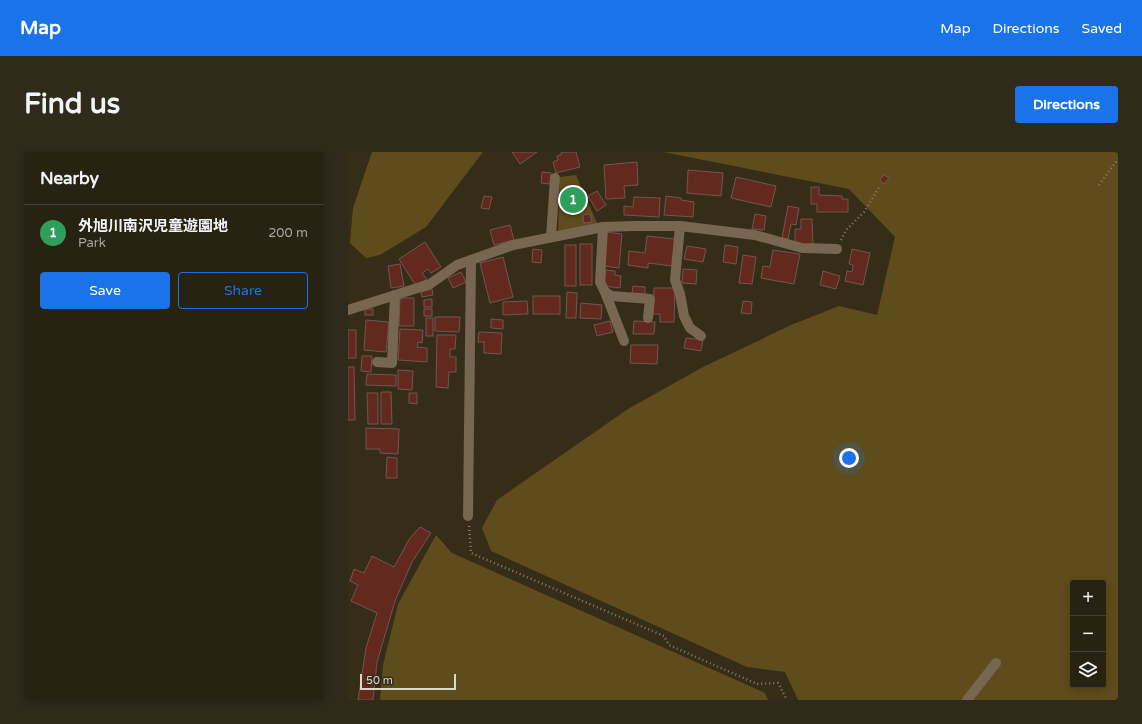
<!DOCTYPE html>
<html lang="en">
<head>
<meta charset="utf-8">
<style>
	body { margin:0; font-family:"Varela Round","Noto Sans JP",sans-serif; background:#302a1b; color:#f1f3f6 }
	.controls { position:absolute; right:12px; bottom:12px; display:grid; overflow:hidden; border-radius:4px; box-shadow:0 2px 10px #0003 }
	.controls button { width:36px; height:36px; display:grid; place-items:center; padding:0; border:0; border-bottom:1px solid #443f32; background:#282212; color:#f1f3f6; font:20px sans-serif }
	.scale { position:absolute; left:12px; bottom:10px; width:96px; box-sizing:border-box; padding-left:4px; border:2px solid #ddd7ca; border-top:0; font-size:11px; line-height:14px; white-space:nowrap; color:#ddd7ca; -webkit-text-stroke:3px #362d18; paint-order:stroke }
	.you { position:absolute; left:501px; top:306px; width:14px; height:14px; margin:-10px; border:3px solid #fff; border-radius:50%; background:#1a73e8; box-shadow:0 0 0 6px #1a73e833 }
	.badge { display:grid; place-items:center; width:26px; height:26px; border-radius:50%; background:#1a73e8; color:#fff; font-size:13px; font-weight:700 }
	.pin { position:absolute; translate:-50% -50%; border:2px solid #fff; box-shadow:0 1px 4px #0006 }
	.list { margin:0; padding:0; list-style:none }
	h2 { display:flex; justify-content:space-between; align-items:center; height:52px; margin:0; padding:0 16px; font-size:17px }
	h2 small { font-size:13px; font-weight:400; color:#a5a49f }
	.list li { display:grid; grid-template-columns:26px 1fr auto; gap:12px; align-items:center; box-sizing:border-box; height:56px; padding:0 16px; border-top:1px solid #443f32 }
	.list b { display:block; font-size:15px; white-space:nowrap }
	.list p { margin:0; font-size:13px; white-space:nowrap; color:#a5a49f }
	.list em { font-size:13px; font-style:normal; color:#a5a49f }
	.actions { display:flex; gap:8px; padding:12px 16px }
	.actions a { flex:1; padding:9px 0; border:1px solid #1a73e8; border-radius:4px; text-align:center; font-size:14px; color:#1a73e8 }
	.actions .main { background:#1a73e8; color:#fff }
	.icon { flex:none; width:22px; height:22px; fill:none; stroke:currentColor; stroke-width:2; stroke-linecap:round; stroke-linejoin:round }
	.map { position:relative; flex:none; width:770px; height:548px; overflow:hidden; border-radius:4px }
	header { display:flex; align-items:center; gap:24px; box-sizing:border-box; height:56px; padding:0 20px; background:#1a73e8; color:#fff }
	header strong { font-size:19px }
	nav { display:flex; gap:22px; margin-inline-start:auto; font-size:14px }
	.intro { display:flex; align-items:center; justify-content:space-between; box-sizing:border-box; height:96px; padding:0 24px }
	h1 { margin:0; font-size:28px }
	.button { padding:10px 18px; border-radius:4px; background:#1a73e8; color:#fff; font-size:14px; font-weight:700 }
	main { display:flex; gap:24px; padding:0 24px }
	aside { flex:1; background:#282212; border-radius:4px; box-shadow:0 2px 10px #0003 }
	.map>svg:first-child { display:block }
</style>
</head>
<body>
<header>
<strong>Map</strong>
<nav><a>Map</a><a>Directions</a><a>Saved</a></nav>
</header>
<div class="intro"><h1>Find us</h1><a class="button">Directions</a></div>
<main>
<aside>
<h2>Nearby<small></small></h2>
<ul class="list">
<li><span class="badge" style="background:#2e9e5b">1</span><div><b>外旭川南沢児童遊園地</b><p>Park</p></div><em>200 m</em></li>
</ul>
<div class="actions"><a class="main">Save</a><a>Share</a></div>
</aside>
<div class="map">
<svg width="770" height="548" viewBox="0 0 770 548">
	<rect width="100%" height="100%" fill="#362d18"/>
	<!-- green -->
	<g fill="#5f4c1c" fill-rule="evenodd">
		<path d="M24,0H135L78,75L32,103L18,106L2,91L5,56Z"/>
		<path d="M315,0H770V548H450L437,520L399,515L143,399L134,376L149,348L280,257L355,215L443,173L491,154L529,163L547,85L501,37ZM725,431H755V533H725Z"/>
		<path d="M228,23L249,71L210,81L212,25Z"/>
		<path d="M88,383L104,401L417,541L420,548H32L35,513L50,452Z"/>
	</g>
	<!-- building -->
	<g fill="#63291e" stroke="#715651">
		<path d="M164,0H189L172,12Z"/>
		<path d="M213,0H228L232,15L208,21L205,10L210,8L209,4L214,2Z"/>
		<path d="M289,10L290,33L276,34L277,46L258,47L256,13Z"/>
		<path d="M340,18L375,21L373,44L339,41Z"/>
		<path d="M194,20L203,21L202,32L193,31Z"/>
		<path d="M536,23L541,26L536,32L532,28Z"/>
		<path d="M388,25L428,34L423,55L383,46Z"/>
		<path d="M463,35H471V43L494,44V47H500V60H469V52H463Z"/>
		<path d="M249,39L258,53L249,59L240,44Z"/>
		<path d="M136,44L144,45L141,57L133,56Z"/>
		<path d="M318,44L333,46V48L346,50L345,65L316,63Z"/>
		<path d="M286,45L312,46L311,65L276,63V54L285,55Z"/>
		<path d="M440,54L451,56L448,73L443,72L440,87L434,86Z"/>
		<path d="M242,62L244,70L236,71L235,63Z"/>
		<path d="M407,62L418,64L416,78L404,77Z"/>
		<path d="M453,67H464L465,93H447V77H453Z"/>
		<path d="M162,73L166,88L146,93L142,78Z"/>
		<path d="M259,80L274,82L271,116L256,114Z"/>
		<path d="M299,84L327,87L324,114L300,111V116L280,113L281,99L297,101Z"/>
		<path d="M77,90L93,115L83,121L80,117L74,121L79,127L68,134L51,107Z"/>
		<rect x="232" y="92" width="12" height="41"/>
		<rect x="217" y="93" width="11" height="41"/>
		<path d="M377,93L390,95L388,112L375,110Z"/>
		<path d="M339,94L358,97L355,110L336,107Z"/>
		<path d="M185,97L194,98L193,111L184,110Z"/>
		<path d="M504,97L522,101L515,133L497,129L499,119L504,120L505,113L501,112Z"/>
		<path d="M425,98L452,102L446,132L413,126L415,114L422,115Z"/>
		<path d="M395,103L408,105L404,132L391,131Z"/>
		<path d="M155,105L165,145L142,151L132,111Z"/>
		<path d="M52,112L56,134L43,136L40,114Z"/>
		<path d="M335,117L349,118L348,132L334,131Z"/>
		<path d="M258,118L267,119V123L273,124L272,136L256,134Z"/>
		<path d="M475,119L492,124L488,137L472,133Z"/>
		<path d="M113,120L118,130L105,136L100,126Z"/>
		<path d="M285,134L297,135V142L284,141Z"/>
		<path d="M306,136H327L326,170H312V162H305Z"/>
		<path d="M84,137L85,143L74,145L73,140Z"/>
		<path d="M219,140L229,141L228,166H218Z"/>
		<rect x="185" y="144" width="27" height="18"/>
		<path d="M52,146H66V174H51Z"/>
		<path d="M84,147V155H76V148Z"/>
		<path d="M179,149L180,162L155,163V150Z"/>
		<path d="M395,149L404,150L403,162L393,161Z"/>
		<path d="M233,151L254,153L253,167L232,166Z"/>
		<rect x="17" y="157" width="8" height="6"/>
		<rect x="76" y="157" width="8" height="7"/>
		<path d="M87,165H112L111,180L87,179Z"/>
		<rect x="78" y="166" width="7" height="18"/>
		<path d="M143,167L155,168V177L143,176Z"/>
		<path d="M18,168L41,170L38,200L16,198Z"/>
		<path d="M262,169L265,180L249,184L246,173Z"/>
		<path d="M286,169L307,170L306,182H285Z"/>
		<path d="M52,177L75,178L74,191L70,190L69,195L79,196V210L50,208Z"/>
		<rect x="0" y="178" width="8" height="28"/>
		<path d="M131,180L154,181L153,202L136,201V190H130Z"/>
		<path d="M89,183H108L107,197H102V205H108V220H101L100,236L88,235Z"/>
		<path d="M338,186L355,188L353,199L336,196Z"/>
		<path d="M283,193H310L309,212L282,211Z"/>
		<path d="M14,204H24L23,220L13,219Z"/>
		<path d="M0,215H6L7,268H0Z"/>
		<path d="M50,218L65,219L64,238L50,237Z"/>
		<path d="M19,222L48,223V234L18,233Z"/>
		<path d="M33,240H43L44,272H33Z"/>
		<path d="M19,241H30V272H20Z"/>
		<path d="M61,241H69V252L61,251Z"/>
		<path d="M18,276L51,277L50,302L32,301V297H18Z"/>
		<path d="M39,305L49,306V326H38Z"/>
		<path d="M72,375L83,381L64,410L47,449L29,510L25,548H10L18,496L29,461L3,449L10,433L2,429L6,417L16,421L24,404L46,415L62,386Z"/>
	</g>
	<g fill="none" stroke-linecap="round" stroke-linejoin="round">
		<!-- path -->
		<g stroke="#847d6b" stroke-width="2.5" stroke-dasharray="1 3" stroke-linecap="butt">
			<path d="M751,33L770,7"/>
			<path d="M493,88L498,78L516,60L532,34"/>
			<path d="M121,374L123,401L316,484L321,493L409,532L430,531L439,548"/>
		</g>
		<!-- minor -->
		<g stroke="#776650" stroke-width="10">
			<path d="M332,74L327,128L332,142L336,164L342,176L353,184"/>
			<path d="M255,75L252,130L257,140L263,144L302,147L300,166"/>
			<path d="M203,85L207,26"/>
			<path d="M257,140L276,189"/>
			<path d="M0,158L82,132L109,113L165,93L255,75L287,74H332L407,83L454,96L489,97"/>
			<path d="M29,210L44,211L47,143"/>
			<path d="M120,364L123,108"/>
			<path d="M619,548L648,511"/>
		</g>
	</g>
</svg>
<div class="controls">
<button>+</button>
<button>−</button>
<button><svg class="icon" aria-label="layers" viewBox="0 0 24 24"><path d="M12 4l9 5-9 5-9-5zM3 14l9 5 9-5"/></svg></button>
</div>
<div class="scale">50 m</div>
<div class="you"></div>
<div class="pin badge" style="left:225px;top:48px;background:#2e9e5b">1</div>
</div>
</main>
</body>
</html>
